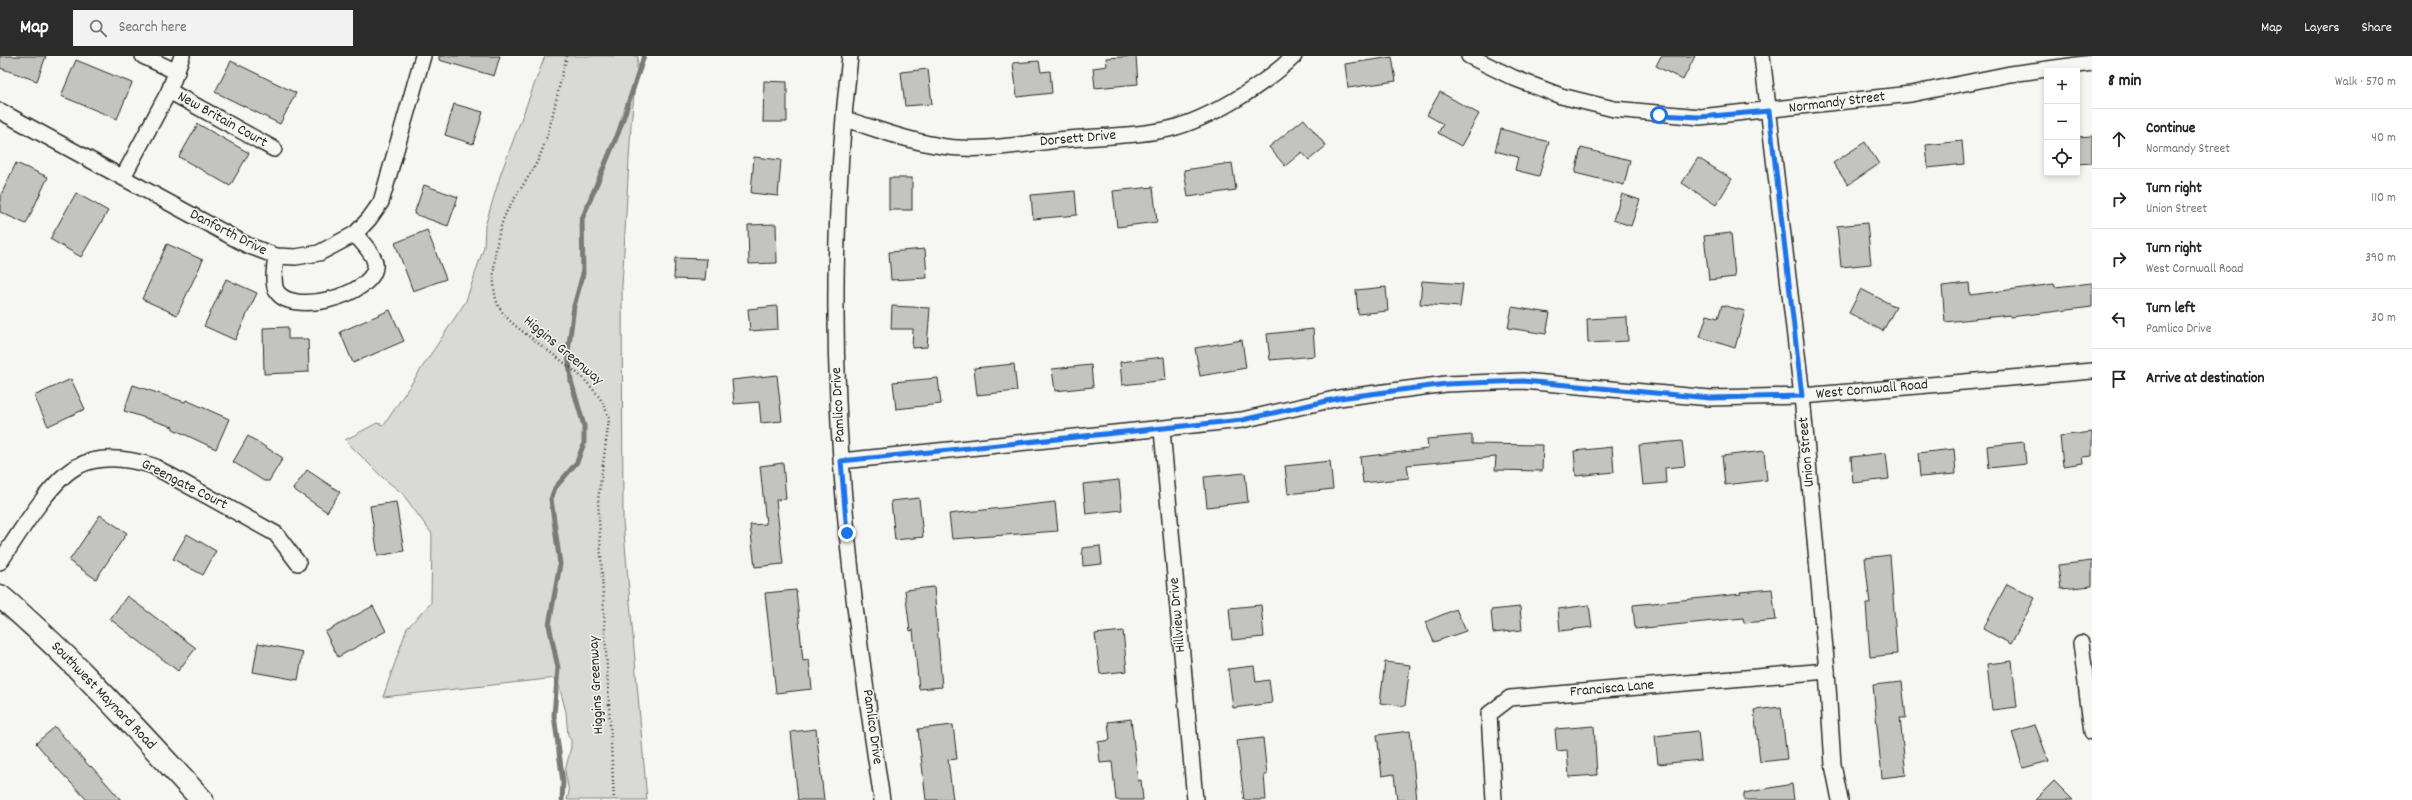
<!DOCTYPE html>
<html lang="en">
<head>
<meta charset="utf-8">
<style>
	body { margin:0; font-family:Dekko,sans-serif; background:#f2f2f2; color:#222 }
	.controls { position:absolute; right:12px; top:12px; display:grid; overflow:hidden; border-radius:0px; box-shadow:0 2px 6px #0003 }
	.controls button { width:36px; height:36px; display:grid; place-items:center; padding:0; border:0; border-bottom:1px solid #e0e0e0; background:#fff; color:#222; font:20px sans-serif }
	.stop { position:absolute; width:12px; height:12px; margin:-9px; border:3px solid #1a73e8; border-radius:50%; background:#fff }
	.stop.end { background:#1a73e8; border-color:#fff; box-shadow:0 1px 4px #0008 }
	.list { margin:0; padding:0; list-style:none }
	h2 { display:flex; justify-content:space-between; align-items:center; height:52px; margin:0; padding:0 16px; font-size:17px }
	h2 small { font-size:13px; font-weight:400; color:#767676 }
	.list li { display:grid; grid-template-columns:26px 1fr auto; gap:12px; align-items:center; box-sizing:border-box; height:60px; padding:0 16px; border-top:1px solid #e0e0e0 }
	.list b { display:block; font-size:15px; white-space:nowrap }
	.list p { margin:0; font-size:13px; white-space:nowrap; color:#767676 }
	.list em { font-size:13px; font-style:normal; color:#767676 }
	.icon { flex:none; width:22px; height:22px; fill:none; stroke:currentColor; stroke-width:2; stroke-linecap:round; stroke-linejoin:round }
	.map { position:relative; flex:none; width:2092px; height:744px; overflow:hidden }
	header { display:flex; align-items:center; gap:24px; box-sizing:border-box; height:56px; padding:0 20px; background:#2b2b2b; color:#fff }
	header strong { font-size:19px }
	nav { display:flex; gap:22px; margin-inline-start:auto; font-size:14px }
	.search { width:280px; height:36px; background:#f2f2f2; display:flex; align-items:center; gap:10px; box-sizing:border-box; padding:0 14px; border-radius:0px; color:#767676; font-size:15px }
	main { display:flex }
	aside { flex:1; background:#fff }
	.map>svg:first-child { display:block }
</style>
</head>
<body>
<header>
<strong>Map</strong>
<div class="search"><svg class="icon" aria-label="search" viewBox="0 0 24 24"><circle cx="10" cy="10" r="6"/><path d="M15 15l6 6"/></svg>Search here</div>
<nav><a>Map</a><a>Layers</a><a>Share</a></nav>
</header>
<main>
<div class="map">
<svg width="2092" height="744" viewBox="0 0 2092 744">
	<rect width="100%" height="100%" fill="#f6f6f2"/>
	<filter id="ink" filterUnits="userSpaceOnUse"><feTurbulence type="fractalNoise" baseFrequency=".025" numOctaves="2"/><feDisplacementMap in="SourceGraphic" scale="8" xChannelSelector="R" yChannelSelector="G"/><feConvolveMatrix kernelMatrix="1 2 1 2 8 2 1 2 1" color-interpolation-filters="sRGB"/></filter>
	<g filter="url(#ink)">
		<!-- green -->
		<path fill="#d9d9d5" stroke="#828280" d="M545,0H638L631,68L622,230L623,465L647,744H567L569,736L565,715L571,691V684L568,680L566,656L557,622L383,641L407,572L431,547L432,478L402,437L383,422L345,384L377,367L384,369L466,245L484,191L485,170L501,117Z"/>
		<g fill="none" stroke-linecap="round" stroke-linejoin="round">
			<!-- stream -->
			<path stroke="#7a7a78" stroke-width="5" d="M562,744L563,726L554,659L558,612L549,569L560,508L551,443L555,432L577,406L584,387V370L571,325L568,296L574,250L583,218L582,163L619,75L644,0"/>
		</g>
		<!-- building -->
		<g fill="#c3c3c0" stroke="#2b2b2b">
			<path d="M0,0H46L37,25L0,12Z"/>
			<path d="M439,0H500L494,20L439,4Z"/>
			<path d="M1136,0L1138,28L1095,32L1093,12L1107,10L1106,2Z"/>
			<path d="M1661,0H1695L1683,24L1656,10Z"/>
			<path d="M1392,1L1396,25L1348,32L1345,8Z"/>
			<path d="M76,4L132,27L117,63L61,40Z"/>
			<path d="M231,5L296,37L280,68L215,36Z"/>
			<path d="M1039,5L1041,16L1050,15L1052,37L1017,41L1013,7Z"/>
			<path d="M928,13L932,48L905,50L901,16Z"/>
			<path d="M764,25L787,26V66H763Z"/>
			<path d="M1440,36L1479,58L1461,90L1438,77L1443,68L1427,59Z"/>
			<path d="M454,48L483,56L473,88L445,79Z"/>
			<path d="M1304,63L1326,90L1309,104L1302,96L1285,110L1269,91Z"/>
			<path d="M198,68L249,97L230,130L179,101Z"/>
			<path d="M1501,73L1549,86L1539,120L1515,114L1518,101L1495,95Z"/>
			<path d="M2092,80V107L2077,108V81Z"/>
			<path d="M1962,85L1964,108L1928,112L1926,89Z"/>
			<path d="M1865,86L1879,108L1848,129L1833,107Z"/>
			<path d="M1581,92L1630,104L1624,129L1575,117Z"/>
			<path d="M754,101L781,104L778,140L751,137Z"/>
			<path d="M1698,102L1732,123L1716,149L1682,127Z"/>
			<path d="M16,107L48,121L26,168L0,156V141Z"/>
			<path d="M1232,107L1236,134L1188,141L1184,114Z"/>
			<rect x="889" y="122" width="23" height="32"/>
			<path d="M424,129L458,141L448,170L414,158Z"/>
			<path d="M1153,131L1157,166L1117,171L1113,135Z"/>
			<path d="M1075,135L1077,159L1033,163L1031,139Z"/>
			<path d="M76,137L108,155L81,201L50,183Z"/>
			<path d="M1622,138L1640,144L1631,170L1613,164Z"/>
			<path d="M1867,167L1871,208L1841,211L1837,170Z"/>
			<path d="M776,168L777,207L749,208L748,169Z"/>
			<path d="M427,174L446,223L413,235L395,187Z"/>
			<path d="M1731,177L1735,221L1709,224L1704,180Z"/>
			<path d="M167,188L203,204L177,259L142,243Z"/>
			<path d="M925,193L927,222L891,224L889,196Z"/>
			<path d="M675,202L707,203L705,224L674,223Z"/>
			<path d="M226,223L257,237L235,284L204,270Z"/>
			<path d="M1422,225L1463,228L1460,251L1420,248Z"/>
			<path d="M1969,227L1970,239L2054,228L2055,231L2092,227V251L2010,261V259L1945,266L1942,230Z"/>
			<path d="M1386,231L1388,255L1358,258L1356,234Z"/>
			<path d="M1861,233L1896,251L1883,275L1849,257Z"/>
			<path d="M1722,249L1745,255L1735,292L1700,281L1707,259L1718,262Z"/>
			<path d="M777,250L778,273L750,275L748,253Z"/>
			<path d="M892,250L930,252L927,291L912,292L913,273H891Z"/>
			<path d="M1512,251L1550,257L1546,278L1508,272Z"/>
			<path d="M390,254L404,285L353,307L340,276Z"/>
			<path d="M1627,261L1628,285L1588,287L1587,263Z"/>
			<path d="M288,271V283H308L309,316L264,318L263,272Z"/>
			<path d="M1313,273L1315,300L1270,304L1267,278Z"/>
			<path d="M1242,284L1246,312L1200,320L1195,292Z"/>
			<path d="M1164,301L1166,324L1122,329L1120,306Z"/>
			<path d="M1014,308L1017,335L977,339L974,312Z"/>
			<path d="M1091,309L1093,331L1055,335L1052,313Z"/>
			<path d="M777,319L782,365L761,367L759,346L734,348L732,324Z"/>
			<path d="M938,322L941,348L896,353L893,326Z"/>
			<path d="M71,323L85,353L48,370L34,340Z"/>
			<path d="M133,329L185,346L186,344L229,363L216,393L173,373V371L124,355Z"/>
			<path d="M2092,376V400L2082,401L2083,407L2063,410L2060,380Z"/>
			<path d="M1472,379V388L1543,389L1542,415L1495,414L1496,401L1407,409L1409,422L1363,427L1360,401L1428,393L1427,383Z"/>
			<path d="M248,380L283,402L269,425H264L233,406Z"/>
			<path d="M1682,385L1685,410L1665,412L1666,427L1643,429L1639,389Z"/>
			<path d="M2024,386L2026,408L1989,412L1987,390Z"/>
			<path d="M1612,391L1614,416L1576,420L1574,395Z"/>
			<path d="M1954,393L1956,418L1920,421L1918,397Z"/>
			<path d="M1764,395L1767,424L1725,429L1722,400Z"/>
			<path d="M1886,397L1889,423L1853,427L1851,401Z"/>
			<path d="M1330,405L1333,433L1288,438L1285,410Z"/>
			<path d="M783,407L786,443L776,444L783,508L755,511L750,469L766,468L760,410Z"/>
			<path d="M307,414L340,436L327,456L293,433Z"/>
			<path d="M1245,417L1248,446L1207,451L1204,421Z"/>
			<path d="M1119,424L1122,454L1086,458L1083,428Z"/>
			<path d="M919,442L923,481L895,484L891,445Z"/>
			<path d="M396,446L404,495L378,500L370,450Z"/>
			<path d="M1055,446L1058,475L952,483L949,458Z"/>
			<path d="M100,459L127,477L96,523L69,505Z"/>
			<path d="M187,478L216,495L203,519L173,503Z"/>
			<path d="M1100,490L1102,508L1083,510L1082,492Z"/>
			<path d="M1890,499L1897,598L1870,601L1866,548H1870L1865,502Z"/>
			<path d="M2092,505V530L2061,533L2058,509Z"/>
			<path d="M2007,528L2035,542L2011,588L1983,573Z"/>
			<path d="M934,531L942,631L919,633L913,574L910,575L905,534Z"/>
			<path d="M1772,533L1776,564L1744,567L1743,562L1635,573L1633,549L1741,538L1740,536Z"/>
			<path d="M796,534L803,605L809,604L812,633L776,637L765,537Z"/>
			<path d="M127,540L196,592L178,615L110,563Z"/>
			<path d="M1261,549L1264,581L1232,584L1229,552Z"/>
			<path d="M1589,549L1592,571L1560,575L1558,553Z"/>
			<path d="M373,550L386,575L338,601L325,576Z"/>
			<path d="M1520,551L1522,574L1493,577L1491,554Z"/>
			<path d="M1456,553L1466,575L1434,586L1425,566Z"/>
			<path d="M1123,575L1127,615L1100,618L1095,578Z"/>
			<path d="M258,587L303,596L298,624L253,616Z"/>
			<path d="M2012,605L2017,651L1992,654L1987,608Z"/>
			<path d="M1385,606L1410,609L1405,650L1380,647Z"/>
			<path d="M1254,610L1256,626L1269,624L1272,647L1233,652L1228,613Z"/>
			<path d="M1902,626L1906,662H1900L1906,719L1882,722L1873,629Z"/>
			<path d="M1781,651L1787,703L1760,706L1754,654Z"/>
			<path d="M1131,663L1138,725L1141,724L1143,744H1116L1112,706L1100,707L1098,686L1110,684L1108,666Z"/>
			<path d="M953,669L957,703L948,704L953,744H926L918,673Z"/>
			<path d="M2035,669L2049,705L2023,712L2012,676Z"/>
			<path d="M1594,670L1597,719L1569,721L1567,694L1557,695L1555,673Z"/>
			<path d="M55,671L90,711L91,710L121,744H87L56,711L36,687Z"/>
			<path d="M816,673L824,744H798L791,676Z"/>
			<path d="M1410,675L1417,744H1397L1394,718L1382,720L1377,679Z"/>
			<path d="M1698,675L1701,704L1658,708L1655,680Z"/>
			<path d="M1263,682L1267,719H1264L1266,744H1244L1237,685Z"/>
			<path d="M2054,725L2073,744H2035Z"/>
			<path d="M1792,728L1794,744H1744V737Z"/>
		</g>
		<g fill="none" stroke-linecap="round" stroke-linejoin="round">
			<defs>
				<g id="minor">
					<path d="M143,0L177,16"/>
					<path d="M850,0C837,114 833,230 838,345C843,478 862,612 882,744"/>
					<path d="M1469,0L1514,22L1561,40L1614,53L1700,61L1911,38L2010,18L2092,7"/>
					<path d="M1762,0L1802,340L1827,615L1833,709L1840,744"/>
					<path d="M169,35L274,93"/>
					<path d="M0,55L247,189L276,200L296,201L319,197L355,178L369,163L381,146L423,0"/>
					<path d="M845,63C874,72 904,84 935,89C976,97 1017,89 1058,84C1095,80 1133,81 1169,73C1210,63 1264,29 1294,0"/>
					<path d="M123,121L169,35L182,0"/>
					<path d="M276,200C275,210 272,224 276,234C289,261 372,240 375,211C377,200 361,186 355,178"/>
					<path d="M1162,374L1195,744"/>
					<path d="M841,405L1242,364L1339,342L1446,328L1523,325L1710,342L1802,340L2092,315"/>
					<path d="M0,506C17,481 50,425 76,411C100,398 128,402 153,410L276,478L298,507"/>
					<path d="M2081,587L2092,676"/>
					<path d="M1494,744L1489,658L1510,642L1827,615"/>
				</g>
				<path id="primary" d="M0,540C73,602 137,674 202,744"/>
			</defs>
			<!-- minor casing -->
			<use href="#minor" stroke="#2b2b2b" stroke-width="18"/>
			<!-- primary casing -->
			<use href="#primary" stroke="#2b2b2b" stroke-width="25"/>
			<!-- path -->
			<path stroke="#2b2b2b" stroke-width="2.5" stroke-dasharray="1 3" stroke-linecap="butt" d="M567,0C557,34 553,69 539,102C530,121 516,138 506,157C496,177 488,230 499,251C508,267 526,277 539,288C565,308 602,330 609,364L598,444L614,744"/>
			<!-- minor -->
			<use href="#minor" stroke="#f6f6f2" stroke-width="15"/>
			<!-- primary -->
			<use href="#primary" stroke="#f6f6f2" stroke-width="22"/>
		</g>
	</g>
	<g fill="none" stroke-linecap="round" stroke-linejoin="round" filter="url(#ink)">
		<!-- route -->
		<path stroke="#1a73e8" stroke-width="5" d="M847,477L841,405L1242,364L1340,342L1446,328L1523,325L1710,342L1802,340L1769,55L1700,61L1659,59"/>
	</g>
	<g text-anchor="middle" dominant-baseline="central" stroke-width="3" stroke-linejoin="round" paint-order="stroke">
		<!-- street labels -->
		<g font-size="15" fill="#2b2b2b" stroke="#f6f6f2">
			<text transform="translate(1837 47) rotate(-7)">Normandy Street</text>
			<text transform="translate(222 64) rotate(29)">New Britain Court</text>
			<text transform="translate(1078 83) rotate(-5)">Dorsett Drive</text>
			<text transform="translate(228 177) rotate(27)">Danforth Drive</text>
			<text transform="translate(563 295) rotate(40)">Higgins Greenway</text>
			<text transform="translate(1872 334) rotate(-5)">West Cornwall Road</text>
			<text transform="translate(839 349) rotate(-93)">Pamlico Drive</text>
			<text transform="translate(1807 396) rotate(-95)">Union Street</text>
			<text transform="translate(184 429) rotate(27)">Greengate Court</text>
			<text transform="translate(1178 559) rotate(-95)">Hillview Drive</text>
			<text transform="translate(597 629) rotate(-93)">Higgins Greenway</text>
			<text transform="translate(1612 633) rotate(-5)">Francisca Lane</text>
			<text transform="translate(103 640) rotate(46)">Southwest Maynard Road</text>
			<text transform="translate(872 671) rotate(82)">Pamlico Drive</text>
		</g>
	</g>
</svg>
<div class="controls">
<button>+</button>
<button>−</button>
<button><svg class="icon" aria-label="locate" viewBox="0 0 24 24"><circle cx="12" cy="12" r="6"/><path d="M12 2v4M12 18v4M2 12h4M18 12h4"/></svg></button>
</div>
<div class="stop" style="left:1659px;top:59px"></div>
<div class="stop end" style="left:847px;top:477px"></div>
</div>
<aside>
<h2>8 min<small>Walk · 570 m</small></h2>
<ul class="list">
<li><svg class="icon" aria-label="ahead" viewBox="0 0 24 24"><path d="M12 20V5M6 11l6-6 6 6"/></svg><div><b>Continue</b><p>Normandy Street</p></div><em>40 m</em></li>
<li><svg class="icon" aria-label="right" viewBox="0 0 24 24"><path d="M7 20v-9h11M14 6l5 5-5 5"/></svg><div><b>Turn right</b><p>Union Street</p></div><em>110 m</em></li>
<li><svg class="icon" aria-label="right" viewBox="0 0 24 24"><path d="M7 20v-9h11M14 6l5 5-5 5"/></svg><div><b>Turn right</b><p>West Cornwall Road</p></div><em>390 m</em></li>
<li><svg class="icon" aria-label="left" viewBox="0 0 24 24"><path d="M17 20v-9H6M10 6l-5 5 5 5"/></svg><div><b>Turn left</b><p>Pamlico Drive</p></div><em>30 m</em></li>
<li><svg class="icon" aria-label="arrive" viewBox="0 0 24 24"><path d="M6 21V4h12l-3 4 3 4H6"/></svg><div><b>Arrive at destination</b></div></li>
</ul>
</aside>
</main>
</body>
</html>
